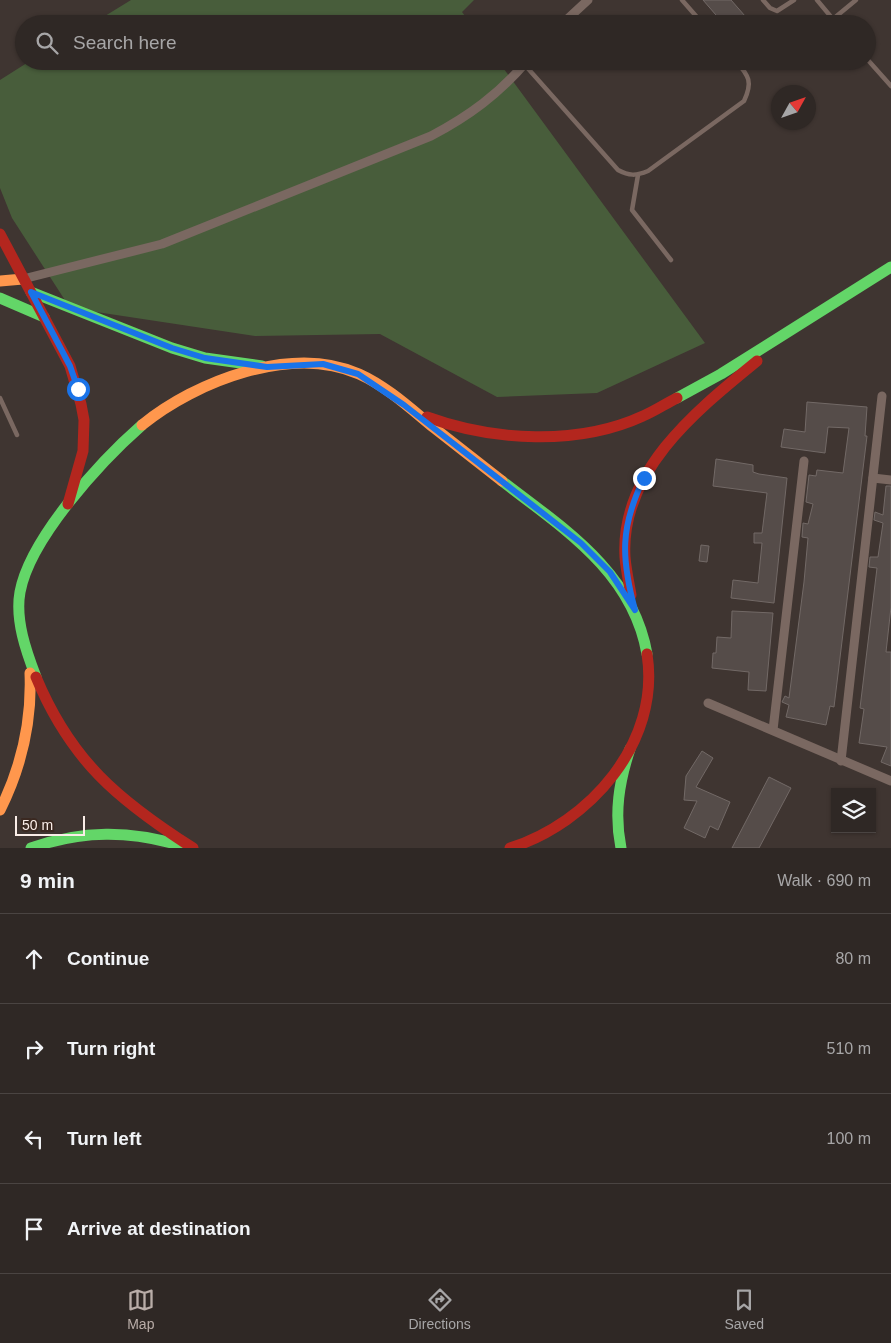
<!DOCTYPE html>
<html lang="en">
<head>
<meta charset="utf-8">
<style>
	body { margin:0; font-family:Helvetica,sans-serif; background:#3b3432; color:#f1f3f6 }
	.controls { position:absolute; right:15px; bottom:15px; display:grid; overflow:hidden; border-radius:0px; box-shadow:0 1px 4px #0004 }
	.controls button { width:45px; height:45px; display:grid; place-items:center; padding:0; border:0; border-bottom:1px solid #4a4442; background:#2f2825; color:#f1f3f6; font:25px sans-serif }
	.compass { position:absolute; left:771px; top:85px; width:45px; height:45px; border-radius:50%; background:#2f2825; box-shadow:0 1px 4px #0004; rotate:50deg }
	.scale { position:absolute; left:15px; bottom:12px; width:70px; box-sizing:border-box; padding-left:5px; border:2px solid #faede8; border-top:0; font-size:14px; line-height:18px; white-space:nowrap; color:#faede8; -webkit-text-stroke:4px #3b2921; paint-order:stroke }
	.stop { position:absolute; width:15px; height:15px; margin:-11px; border:4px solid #1a73e8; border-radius:50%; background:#fff }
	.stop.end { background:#1a73e8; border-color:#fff; box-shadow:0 1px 5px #0008 }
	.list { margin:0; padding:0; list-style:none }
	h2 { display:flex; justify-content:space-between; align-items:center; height:65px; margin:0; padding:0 20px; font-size:21px }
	h2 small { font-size:16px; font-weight:400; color:#a7a6a7 }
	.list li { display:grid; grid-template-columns:32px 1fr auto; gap:15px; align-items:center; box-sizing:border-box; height:90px; padding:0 20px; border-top:1px solid #4a4442 }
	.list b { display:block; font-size:19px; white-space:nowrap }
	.list em { font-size:16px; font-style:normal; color:#a7a6a7 }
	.icon { flex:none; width:28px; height:28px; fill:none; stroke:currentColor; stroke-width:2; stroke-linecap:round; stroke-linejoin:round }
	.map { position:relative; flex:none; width:891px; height:848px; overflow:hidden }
	.search { position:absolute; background:#2f2825; box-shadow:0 1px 4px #0004; left:15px; right:15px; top:15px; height:55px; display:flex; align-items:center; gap:12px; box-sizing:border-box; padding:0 18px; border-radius:28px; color:#a7a6a7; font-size:19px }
	.sheet { height:425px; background:#2f2825 }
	nav { display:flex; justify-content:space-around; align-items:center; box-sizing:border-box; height:70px; border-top:1px solid #4a4442; background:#2f2825; font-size:14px; color:#a7a6a7 }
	nav a { display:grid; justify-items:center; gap:2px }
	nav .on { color:#b9ada8 }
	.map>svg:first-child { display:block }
</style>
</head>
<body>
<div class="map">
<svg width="891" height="848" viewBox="0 0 891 848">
	<rect width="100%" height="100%" fill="#3f3531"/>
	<!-- green -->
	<g fill="#485d3b">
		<path d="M131,0H474L462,12L471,24H92Z"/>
		<path d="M30,61H498L705,343L597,393L497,397L380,334L255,336L70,308L12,218L0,188V80Z"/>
	</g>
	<!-- building -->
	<g fill="#554c49" stroke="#726966">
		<path d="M703,0H731L752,24H729L725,19L722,22Z"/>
		<path d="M807,402L867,407L865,436H867L834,707L830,706L826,725L786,717L789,705L782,702L785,696L789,698L804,582L808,538L802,537L803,523L808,524L813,504L806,502L809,475L816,476L817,470L843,473L849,428L828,427L825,453L781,447L784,429L805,432Z"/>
		<path d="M716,459L753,465V472L759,474L787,478L774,603L731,598L733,580L758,583L762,543H754V533H762L767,493L713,486Z"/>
		<path d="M886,486H891V607L886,652H891V766L881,762L887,747L859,743L864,709L860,708L877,568L869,567L870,557H878L883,523L874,520L875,512L883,515Z"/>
		<path d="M701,545L709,546L707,562L699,561Z"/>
		<path d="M732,611L773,613L766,691L748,690L749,672L712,668L713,653H716L717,637L731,638Z"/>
		<path d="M702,751L713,758L696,787L730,802L718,830L710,826L705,838L684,828L697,801L684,800L686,776Z"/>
		<path d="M769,777L791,788L759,848H732Z"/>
	</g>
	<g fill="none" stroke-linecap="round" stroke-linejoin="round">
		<!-- lane -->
		<g stroke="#7a6861" stroke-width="4.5">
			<path d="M682,0L703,24"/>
			<path d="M763,0L770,8L777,11L794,0"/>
			<path d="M817,0L837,24"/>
			<path d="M833,19L856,0"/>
			<path d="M867,59L891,86"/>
			<path d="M524,64L618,170C629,176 636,176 648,171L744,101C753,82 749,76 736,61"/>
			<path d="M638,175L632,210L671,260"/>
			<path d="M0,398L17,435"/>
		</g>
		<!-- street -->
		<g stroke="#7a6861" stroke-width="9">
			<path d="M562,24L588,0"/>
			<path d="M23,279L162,244L431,136C469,116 499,94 527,61"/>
			<path d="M873,478L891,480"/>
			<path d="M708,703L891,781"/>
			<path d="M773,730L804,461"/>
			<path d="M841,761L882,396"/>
		</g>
		<!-- fast -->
		<g stroke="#63d668" stroke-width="11">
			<path d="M31,292L172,348L205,358L262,366"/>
			<path d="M0,298L44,317"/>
			<path d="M677,398L721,374L891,267"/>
			<path d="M502,481C563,528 633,572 647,654"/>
			<path d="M36,677C26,651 15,620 20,592C30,538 101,461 142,425"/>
			<path d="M31,848C82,830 130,830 182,846"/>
			<path d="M621,848C614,813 619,782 630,749"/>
		</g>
		<!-- slow -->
		<g stroke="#ff974d" stroke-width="11">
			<path d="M0,281L23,279"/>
			<path d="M142,425C196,381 292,344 359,374C386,386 410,408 433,427C456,445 479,463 502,481"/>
			<path d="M0,810C22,766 32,722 30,673"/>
		</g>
		<!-- jam -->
		<g stroke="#b3261e" stroke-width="11">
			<path d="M0,234L70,366L81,404L84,420L83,451L68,504"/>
			<path d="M427,417C493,441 578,446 643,416C655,411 665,404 677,398"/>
			<path d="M631,595C629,583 626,570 625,557C620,471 697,410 757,361"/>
			<path d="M36,677C71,761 118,800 193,848"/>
			<path d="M510,848C589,823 661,743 647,654"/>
		</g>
	</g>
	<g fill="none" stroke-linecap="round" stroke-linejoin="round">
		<!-- route -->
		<path stroke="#1a73e8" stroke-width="6" d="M78,389L70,366L31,292L172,348L205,358L267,367L323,364L358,374L404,405L581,543L610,572L635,610C621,558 620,527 644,478"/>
	</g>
</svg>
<div class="controls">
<button><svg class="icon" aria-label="layers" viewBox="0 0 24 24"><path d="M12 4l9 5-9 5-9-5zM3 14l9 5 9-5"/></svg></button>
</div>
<svg class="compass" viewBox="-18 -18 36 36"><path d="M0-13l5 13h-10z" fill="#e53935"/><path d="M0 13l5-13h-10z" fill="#a7a6a7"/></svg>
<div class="scale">50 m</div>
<div class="stop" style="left:78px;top:389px"></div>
<div class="stop end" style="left:644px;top:478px"></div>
<div class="search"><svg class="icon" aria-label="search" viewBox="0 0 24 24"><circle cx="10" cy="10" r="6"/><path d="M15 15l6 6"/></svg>Search here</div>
</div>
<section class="sheet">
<h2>9 min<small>Walk · 690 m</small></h2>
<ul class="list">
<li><svg class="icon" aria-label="ahead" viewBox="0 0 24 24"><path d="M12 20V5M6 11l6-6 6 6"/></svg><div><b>Continue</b></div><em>80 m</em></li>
<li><svg class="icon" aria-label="right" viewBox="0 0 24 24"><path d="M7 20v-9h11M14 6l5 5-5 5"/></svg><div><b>Turn right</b></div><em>510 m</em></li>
<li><svg class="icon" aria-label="left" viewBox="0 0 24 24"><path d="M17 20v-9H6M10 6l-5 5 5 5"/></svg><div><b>Turn left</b></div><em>100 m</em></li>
<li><svg class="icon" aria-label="arrive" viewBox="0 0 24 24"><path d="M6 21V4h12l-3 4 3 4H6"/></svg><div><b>Arrive at destination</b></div></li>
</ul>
</section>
<nav>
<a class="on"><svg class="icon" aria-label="map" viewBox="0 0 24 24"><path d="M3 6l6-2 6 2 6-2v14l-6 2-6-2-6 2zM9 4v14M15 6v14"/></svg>Map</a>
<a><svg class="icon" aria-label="directions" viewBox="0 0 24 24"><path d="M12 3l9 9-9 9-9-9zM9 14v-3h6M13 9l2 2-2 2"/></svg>Directions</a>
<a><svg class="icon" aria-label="saved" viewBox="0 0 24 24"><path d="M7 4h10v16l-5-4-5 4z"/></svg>Saved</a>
</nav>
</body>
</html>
